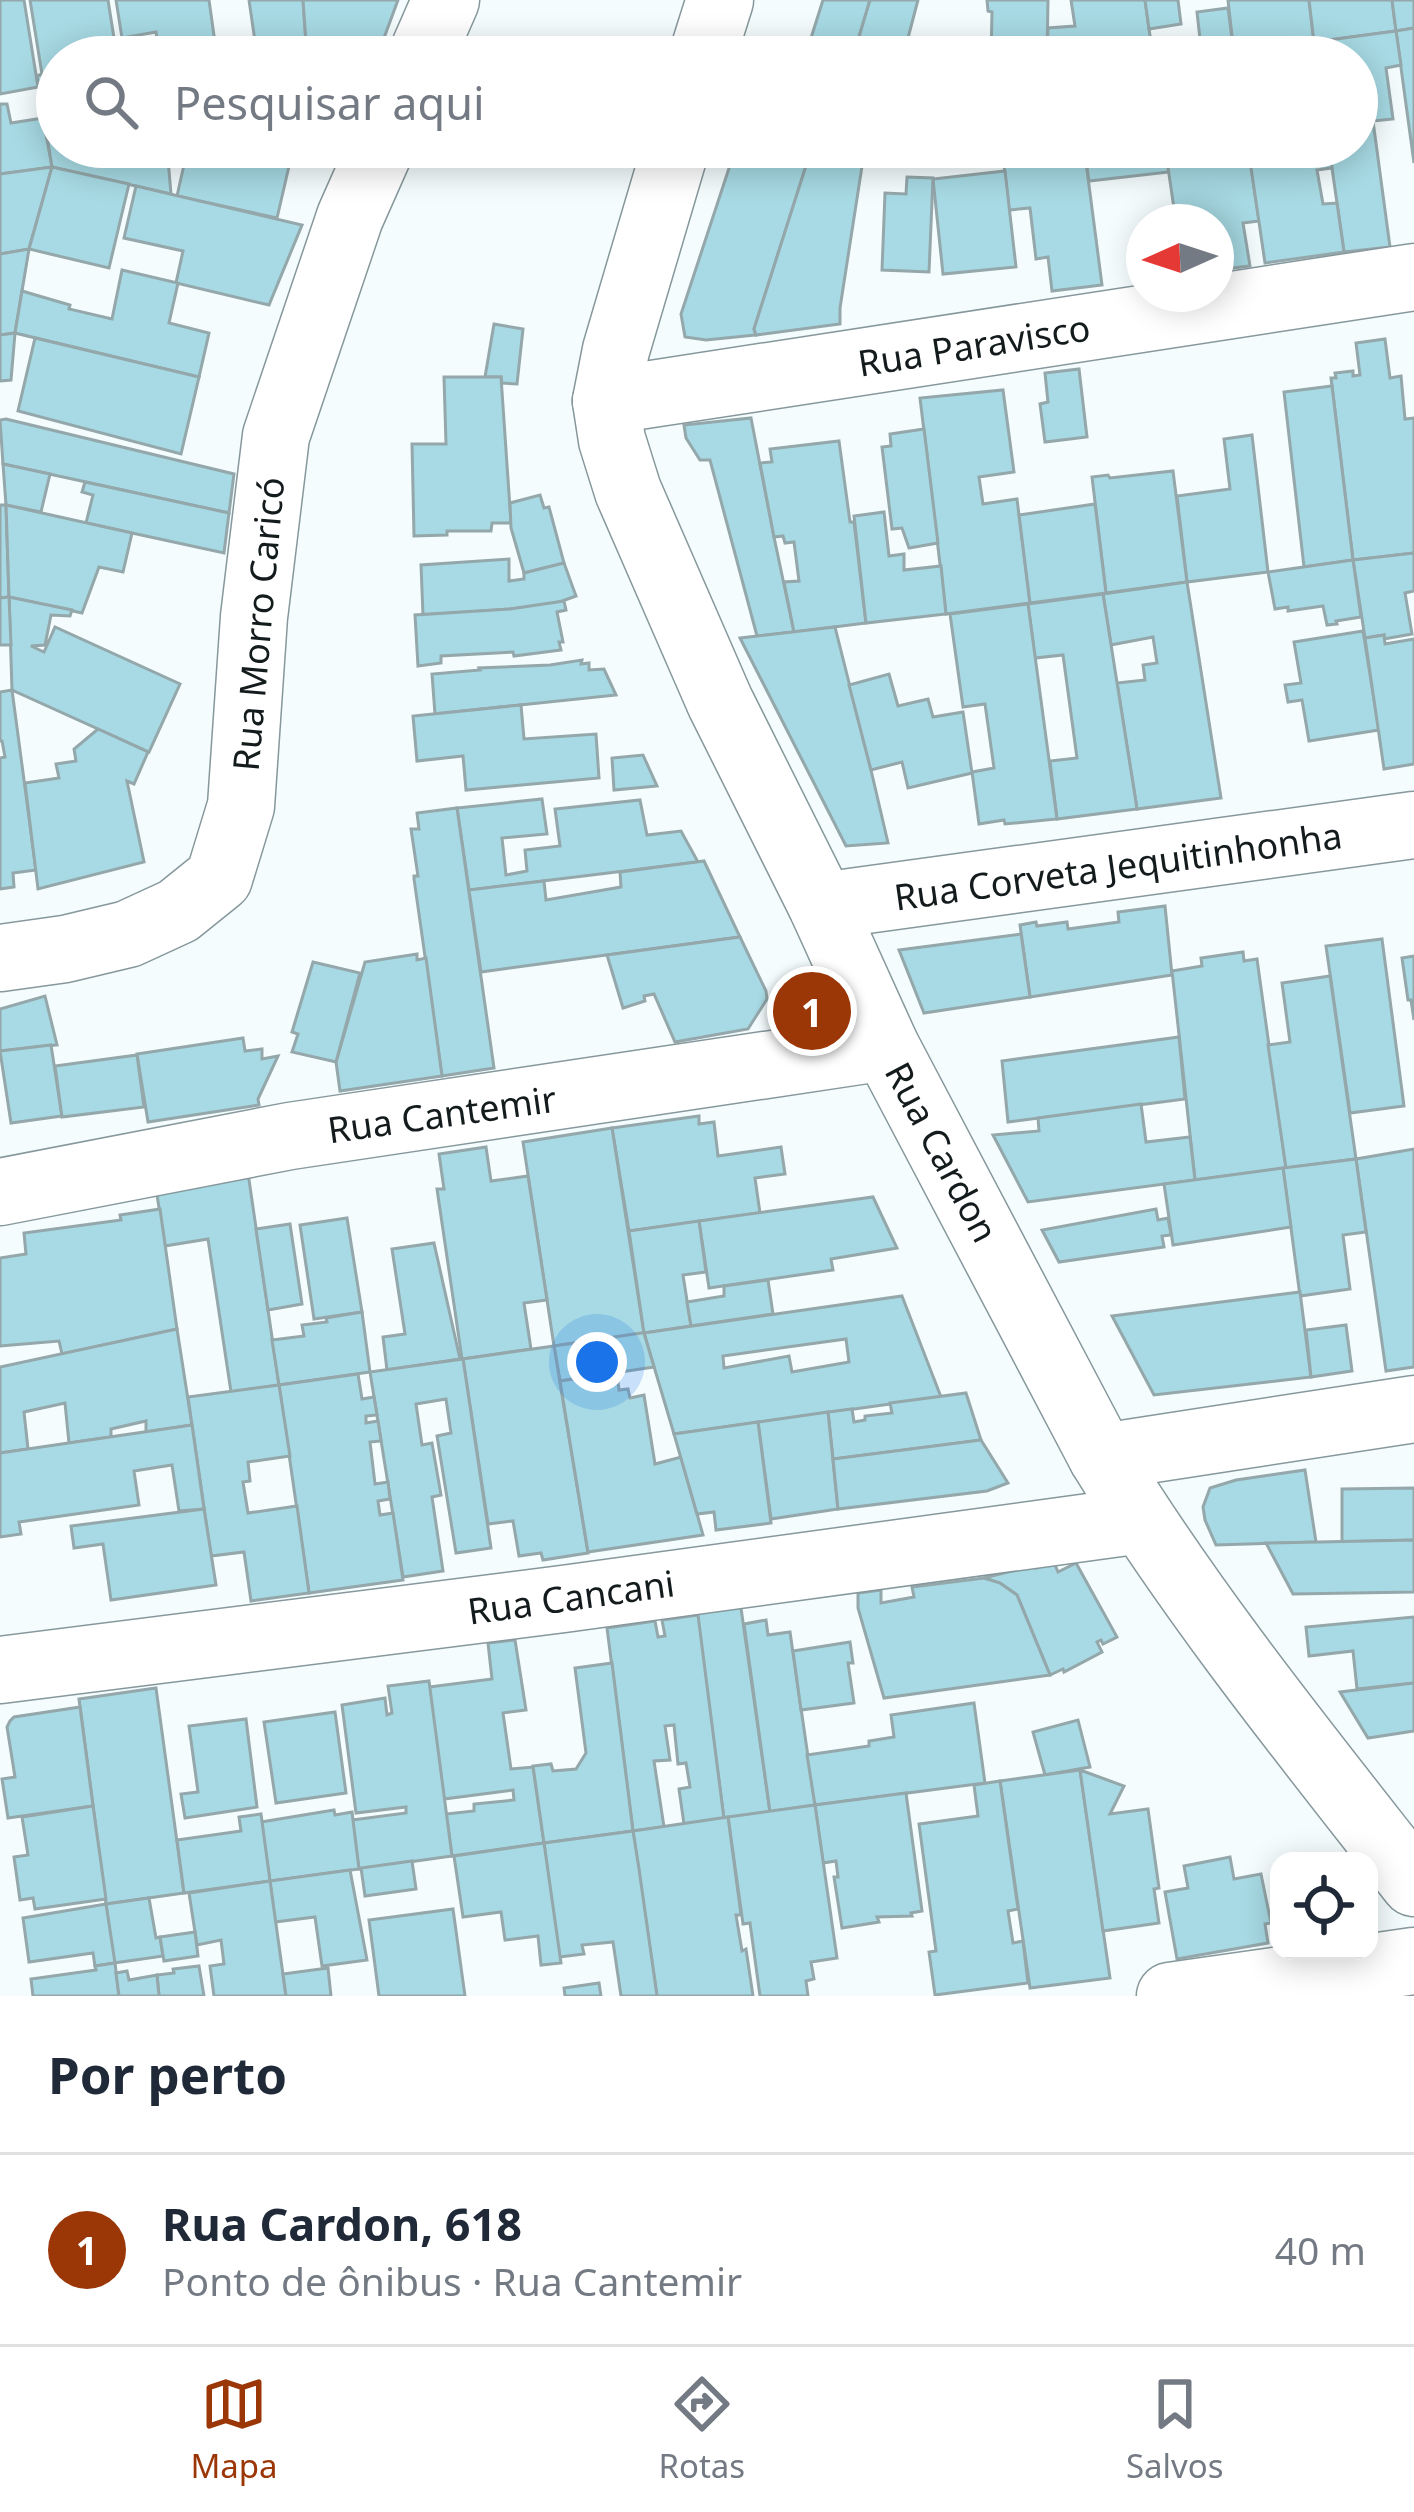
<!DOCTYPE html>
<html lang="pt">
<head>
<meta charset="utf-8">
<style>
	body { margin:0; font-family:"Noto Sans",sans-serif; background:#f2f2f3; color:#1f2937 }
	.controls { position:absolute; right:36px; bottom:36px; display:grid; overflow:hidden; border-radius:24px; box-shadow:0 6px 30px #0003 }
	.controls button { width:108px; height:108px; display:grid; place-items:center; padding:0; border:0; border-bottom:3px solid #e0e1e3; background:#fff; color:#1f2937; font:60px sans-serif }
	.compass { position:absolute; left:1126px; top:204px; width:108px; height:108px; border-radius:50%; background:#fff; box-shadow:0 6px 30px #0003; rotate:267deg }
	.you { position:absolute; left:597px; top:1362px; width:42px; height:42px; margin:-30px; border:9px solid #fff; border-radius:50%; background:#1a73e8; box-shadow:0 0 0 18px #1a73e833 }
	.badge { display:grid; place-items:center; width:78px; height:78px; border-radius:50%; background:#9b3607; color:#fff; font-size:39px; font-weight:700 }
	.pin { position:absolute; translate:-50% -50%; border:6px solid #fff; box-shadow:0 3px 12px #0006 }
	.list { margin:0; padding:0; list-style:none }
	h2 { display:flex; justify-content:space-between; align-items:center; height:156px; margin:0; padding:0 48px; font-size:51px }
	h2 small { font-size:39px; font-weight:400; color:#747a83 }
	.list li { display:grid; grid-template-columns:78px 1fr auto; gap:36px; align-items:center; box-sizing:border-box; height:192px; padding:0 48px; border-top:3px solid #e0e1e3 }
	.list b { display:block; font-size:45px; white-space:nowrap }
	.list p { margin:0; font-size:39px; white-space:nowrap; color:#747a83 }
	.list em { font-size:39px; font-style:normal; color:#747a83 }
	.icon { flex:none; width:66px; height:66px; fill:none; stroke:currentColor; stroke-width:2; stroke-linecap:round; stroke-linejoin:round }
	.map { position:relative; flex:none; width:1414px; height:1996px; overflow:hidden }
	.search { position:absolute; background:#fff; box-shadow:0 6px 30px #0003; left:36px; right:36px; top:36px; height:132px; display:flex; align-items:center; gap:30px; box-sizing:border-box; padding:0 42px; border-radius:66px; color:#747a83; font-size:45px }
	.sheet { height:348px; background:#fff }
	nav { display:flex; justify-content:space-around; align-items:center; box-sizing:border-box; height:168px; border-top:3px solid #e0e1e3; background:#fff; font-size:33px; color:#747a83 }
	nav a { display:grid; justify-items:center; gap:6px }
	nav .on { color:#9b3607 }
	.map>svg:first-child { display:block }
</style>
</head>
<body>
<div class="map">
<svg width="1414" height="1996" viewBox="0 0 1414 1996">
	<rect width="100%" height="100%" fill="#f4fcfe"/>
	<!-- building -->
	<g fill="#a7dae4" stroke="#94a7aa" stroke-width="3" fill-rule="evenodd">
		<path d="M0,0H24L38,87L0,94Z"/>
		<path d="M30,0H108L117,57H57V134L47,136L37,76L42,74Z"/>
		<path d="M116,0H209L217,57H160L156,32L122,38Z"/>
		<path d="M249,0H303L307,57H241L257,55Z"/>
		<path d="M303,0H398L377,57H307Z"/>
		<path d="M823,0H870L853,57H805Z"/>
		<path d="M870,0H918L903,57H853Z"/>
		<path d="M987,0H1048L1047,57H991L992,12L988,11Z"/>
		<path d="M1071,0H1145L1153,57H1047L1048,28L1075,26Z"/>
		<path d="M1145,0H1178L1181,24L1149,29Z"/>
		<path d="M1309,0L1314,42L1234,54L1228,0Z"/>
		<path d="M1309,0H1392L1396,31L1314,42Z"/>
		<path d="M1392,0H1414V28L1396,31Z"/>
		<path d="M1228,8L1234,54L1202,57L1197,12Z"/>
		<path d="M1414,28V163L1396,31Z"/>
		<path d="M1396,31L1401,65L1386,68L1393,119L1373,121L1390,247L1344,252L1329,147H1357V57H1316L1314,42Z"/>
		<path d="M1314,42L1316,57H1260L1259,51Z"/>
		<path d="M0,104H7L11,123L43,118L52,167L0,174Z"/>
		<path d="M57,134V147H167L171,194L52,167L47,136Z"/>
		<path d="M188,147H281L293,149L277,218L177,196Z"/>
		<path d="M736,147H812L754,329L756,335L706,340L685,337L681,314Z"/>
		<path d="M812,147H865L840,308V324L756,335L754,329Z"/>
		<path d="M865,147H933V156L864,152Z"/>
		<path d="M933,147H1002L1003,151L933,159Z"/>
		<path d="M1002,147H1084L1102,285L1052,291L1048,257L1036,259L1030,208L1009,210Z"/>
		<path d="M1084,147H1165L1169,172L1089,181Z"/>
		<path d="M1165,147H1248L1259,221L1243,223L1250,266L1216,270V222H1176Z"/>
		<path d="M1248,147H1329L1332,168L1317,170L1323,204L1337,203L1344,252L1265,263Z"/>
		<path d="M52,167L29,249L0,254V174Z"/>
		<path d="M52,167L129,184L109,268L29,249Z"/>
		<path d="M1005,171L1016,267L943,274L933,179Z"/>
		<path d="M907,177L933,178L929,272L882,270L885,193L906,194Z"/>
		<path d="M136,186L302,225L269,305L176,283L183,251L124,238Z"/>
		<path d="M29,249L15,333L0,335V254Z"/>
		<path d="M122,270L178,283L169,323L209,333L199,377L15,333L22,291L70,305L69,309L112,319Z"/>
		<path d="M494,324L523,329L517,384L502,383L501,377H485Z"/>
		<path d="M15,333L11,380L0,381V335Z"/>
		<path d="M35,338L199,377L181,454L18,411Z"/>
		<path d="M1385,339L1390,378L1401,376L1405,419L1414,418V553L1353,560L1331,378H1336L1335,373L1353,371V376L1360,375L1356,343Z"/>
		<path d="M1079,369L1087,437L1045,442L1040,404L1048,402L1045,373Z"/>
		<path d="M444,377H501L511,523H492L491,531H447V535L414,536L412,444H446Z"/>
		<path d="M1332,386L1353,560L1304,567L1284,392Z"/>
		<path d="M1003,390L1014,472L979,477L983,504L1017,499L1030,603L946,614L920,398Z"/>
		<path d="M751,418L774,537L794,632L757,636L710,460H700L686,438L684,425Z"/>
		<path d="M6,419L234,474L229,513L3,464L0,420Z"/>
		<path d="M924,429L938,543L909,548L902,528L892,529L882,447L891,446L890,434Z"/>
		<path d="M1252,435L1268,572L1187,582L1177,496L1230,489L1224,439Z"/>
		<path d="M839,441L850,522H854L866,623L794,632L784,582L799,581L794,542L785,543L783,536L774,537L760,463L772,462L770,449Z"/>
		<path d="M3,464L50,474L41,512L6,505Z"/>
		<path d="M1173,471L1187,582L1106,593L1092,477L1108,475L1110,478Z"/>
		<path d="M85,482L229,513L224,553L86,523L93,495L82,492Z"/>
		<path d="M540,495L544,508L549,507L564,563L524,573L511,528L510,503Z"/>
		<path d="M1095,504L1106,593L1030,603L1019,515Z"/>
		<path d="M0,505H6L9,597L0,598Z"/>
		<path d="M6,505L132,533L123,572L99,567L82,613L9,597Z"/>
		<path d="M884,512L889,556L904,554V570L941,566L946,614L866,623L854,516Z"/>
		<path d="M1414,553V591L1405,593L1412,634L1384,639V635L1365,638L1353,560Z"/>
		<path d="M509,559V581L524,579V573L564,563L576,596L554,604L510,609L423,615L421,565Z"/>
		<path d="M1353,560L1361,617L1336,621L1337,624L1327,625L1323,606L1288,611V607L1275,609L1268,572Z"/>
		<path d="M1187,582L1221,798L1137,809L1117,683L1145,680L1143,665L1157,663L1153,637L1111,645L1103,594Z"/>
		<path d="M1103,594L1137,809L1057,819L1050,761L1077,758L1063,655L1035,658L1028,604Z"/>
		<path d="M9,597L72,610L70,616L51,615L45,645L31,646L44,652L55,627L180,684L149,752L12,690Z"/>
		<path d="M9,597L11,645H0V598Z"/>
		<path d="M564,601L566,610L557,612L563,642H559L561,650L514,656L513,652L441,656V663L418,666L415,615L510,609Z"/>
		<path d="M1028,604L1057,819L1005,824L1004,820L979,824L972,772L994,768L985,704L963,707L950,614Z"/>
		<path d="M835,627L871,770L888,843L846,846L740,638Z"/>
		<path d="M1363,631L1379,730L1309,741L1302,700L1288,702L1285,685L1301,683L1294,642Z"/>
		<path d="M1384,635L1385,644L1414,639V764L1384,769L1365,638Z"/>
		<path d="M582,660L581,664L589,663V670L604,669L616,695L435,714L432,674L480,670L479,668L550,665Z"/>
		<path d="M889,674L898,706L928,699L933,717L963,712L972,773L908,788L902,762L871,770L849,685Z"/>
		<path d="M12,690L36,870L13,873L14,887L0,889V758L5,757L2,741H0V692Z"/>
		<path d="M521,705L524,739L596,734L599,778L466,790L463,756L417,761L413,716Z"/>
		<path d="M98,729L148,752L134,784L127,781L144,862L38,889L25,783L59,778L56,764L76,761L74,749Z"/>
		<path d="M643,755L657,786L614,790L612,758Z"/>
		<path d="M542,799L547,834L502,838L506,875L527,871L525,850L560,846L555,809L640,800L647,835L681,831L698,862L469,890L457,808Z"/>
		<path d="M457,808L494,1068L442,1076L414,879V876H418L411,829H419L417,813Z"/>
		<path d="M704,861L740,937L481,972L469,890L544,881L546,900L621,887L620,872Z"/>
		<path d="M1165,906L1172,975L1030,997L1020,925L1036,922L1037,926L1067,922L1068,929L1119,922L1118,912Z"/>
		<path d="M1021,934L1030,997L924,1013L899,950Z"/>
		<path d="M740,937L766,991L767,999L748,1029L675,1042L654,994L644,996L645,1001L623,1008L607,955Z"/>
		<path d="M1382,939L1404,1106L1350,1113L1326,946Z"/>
		<path d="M1243,952L1244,961L1257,959L1286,1168L1195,1180L1172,971L1202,966L1201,958Z"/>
		<path d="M417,954V960L426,958L442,1076L340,1091L336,1062L365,962Z"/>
		<path d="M1414,956V1020L1411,1000H1408L1402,958Z"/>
		<path d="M313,962L360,973L336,1062L292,1052L298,1034L292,1032Z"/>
		<path d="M1330,976L1356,1159L1286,1168L1268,1045L1290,1042L1282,983Z"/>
		<path d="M45,996L57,1045L0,1051V1009Z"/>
		<path d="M1179,1037L1185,1099L1008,1122L1002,1061Z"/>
		<path d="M243,1038L245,1051L262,1049V1059L278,1056L258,1099L259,1105L148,1122L137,1054Z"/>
		<path d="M51,1045L62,1116L11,1123L0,1051Z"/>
		<path d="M137,1055L144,1107L62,1117L55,1066Z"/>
		<path d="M1141,1104L1146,1142L1190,1137L1195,1180L1028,1202L993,1135L1039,1131L1038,1118Z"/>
		<path d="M699,1116V1124L714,1122L718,1156L781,1147L785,1174L755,1178L760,1213L629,1231L612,1128Z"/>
		<path d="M612,1128L644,1333L554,1346L523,1142Z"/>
		<path d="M486,1147L491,1181L528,1176L547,1300L524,1303L531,1349L462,1359L437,1189H444L439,1154Z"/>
		<path d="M1414,1149V1367L1386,1371L1356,1159Z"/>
		<path d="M1356,1159L1366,1232L1343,1235L1350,1289L1300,1296L1283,1168Z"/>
		<path d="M1283,1168L1291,1227L1173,1245L1164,1184Z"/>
		<path d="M248,1173L279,1385L231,1392L208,1239L165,1246L157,1195Z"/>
		<path d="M873,1197L897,1248L831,1259L833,1270L709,1288L699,1221Z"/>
		<path d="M160,1209L177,1329L62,1354L59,1341L0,1346V1258L26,1254L24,1233L121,1220L120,1215Z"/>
		<path d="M1156,1209L1158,1220L1168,1218L1171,1235L1162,1236L1164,1247L1059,1262L1042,1230Z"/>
		<path d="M347,1218L362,1312L314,1319L300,1225Z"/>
		<path d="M699,1221L706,1272L683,1275L691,1326L644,1333L629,1231Z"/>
		<path d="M290,1224L302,1304L268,1310L256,1229Z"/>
		<path d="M434,1243L460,1359L387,1370L383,1337L405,1334L392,1249Z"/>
		<path d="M768,1280L773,1314L691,1326L687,1302L724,1296V1286Z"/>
		<path d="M1300,1292L1311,1377L1154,1395L1112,1316Z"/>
		<path d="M902,1296L941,1397L674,1434L644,1333ZM846,1339L849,1362L792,1372L789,1356L724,1368L723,1356Z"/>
		<path d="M362,1312L370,1372L279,1385L272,1340L304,1336L302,1325L327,1322L326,1318Z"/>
		<path d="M1346,1325L1352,1371L1311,1377L1306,1330Z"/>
		<path d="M177,1329L192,1425L146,1432V1421L111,1429V1437L69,1443L65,1403L24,1412L28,1449L0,1453V1367Z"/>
		<path d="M641,1333H644L654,1367L560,1381L554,1346Z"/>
		<path d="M554,1346L588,1553L543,1560L541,1553L519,1556L513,1521L488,1524L463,1359Z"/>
		<path d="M463,1359L491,1548L456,1553L437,1436L451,1433L446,1399L416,1404L422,1445L432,1443L441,1495L432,1497L443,1571L403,1577L370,1372Z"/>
		<path d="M617,1373L619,1390L628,1389L630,1398L644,1395L655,1464L681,1457L703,1535L588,1552L560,1381Z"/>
		<path d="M358,1374L362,1399L374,1397L377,1415L366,1416V1423L378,1421L381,1441L370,1442L375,1484L388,1482L390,1499L378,1501L380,1515L393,1513L403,1580L309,1593L279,1385Z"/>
		<path d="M279,1385L290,1456L248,1462L250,1481L243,1482L248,1513L297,1506L309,1593L251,1601L244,1552L211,1556L188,1397Z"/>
		<path d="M966,1393L981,1440L833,1459L828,1412L852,1409L854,1422L865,1420V1416L892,1413L890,1403Z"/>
		<path d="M828,1412L838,1509L771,1519L758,1422Z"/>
		<path d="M758,1422L771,1523L716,1530L714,1512L697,1514L674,1434Z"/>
		<path d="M192,1425L204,1509L179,1511L172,1465L134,1471L139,1505L19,1522L21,1534L0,1537V1453Z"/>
		<path d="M981,1440L1008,1483L987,1491L838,1509L833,1459Z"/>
		<path d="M1305,1470L1316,1542L1216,1545L1205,1520L1203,1507L1210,1488L1236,1480Z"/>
		<path d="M1414,1488V1540L1342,1542V1489Z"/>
		<path d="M204,1509L216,1585L111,1600L103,1544L74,1548L71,1526Z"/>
		<path d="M1414,1540V1592L1293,1594L1266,1543Z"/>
		<path d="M1053,1560L1058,1572L1076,1563L1117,1637L1103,1644L1101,1640L1097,1642L1102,1652L1064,1672L1063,1669L1050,1675L1017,1595L1000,1583L984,1578L1036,1565L1037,1568Z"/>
		<path d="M984,1578L1000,1583L1017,1595L1050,1675L884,1698L858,1608V1593L881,1590V1603L914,1597L912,1587Z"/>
		<path d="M740,1601L770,1812L724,1819L696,1607Z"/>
		<path d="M698,1615L724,1819L684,1824L679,1789L690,1787L686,1763L678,1764L674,1725L665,1726L670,1760L654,1761L664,1827L633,1831L607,1628L655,1621L658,1637L665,1636L662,1620Z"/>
		<path d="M1414,1617V1683L1357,1689L1353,1651L1309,1656L1306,1627Z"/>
		<path d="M766,1620L768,1635L790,1632L815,1805L770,1812L744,1624Z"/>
		<path d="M515,1640L526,1710L503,1713L511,1769L533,1767L544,1843L452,1856L446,1814L474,1811V1804L514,1800L513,1790L444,1799L429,1687L492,1679L488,1643Z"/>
		<path d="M850,1642L853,1663H848L854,1703L801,1710L793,1651Z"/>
		<path d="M612,1663L633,1831L544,1843L533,1766L551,1764L553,1771L576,1769L586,1753L575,1668Z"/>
		<path d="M429,1681L452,1856L359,1869L352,1820L406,1813V1807L356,1813L342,1705L385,1698L387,1715L392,1713L388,1686Z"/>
		<path d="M1414,1683V1731L1368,1738L1340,1692Z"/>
		<path d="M156,1688L184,1893L106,1904L79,1699Z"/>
		<path d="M974,1703L985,1783L815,1805L807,1755L869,1746V1741L894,1737L891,1715Z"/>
		<path d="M80,1707L93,1806L8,1818L2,1779L15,1777L7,1727L10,1721L14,1717Z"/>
		<path d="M335,1712L346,1793L276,1803L264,1722Z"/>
		<path d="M246,1719L257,1807L185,1818L181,1794L198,1792L189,1726Z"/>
		<path d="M1078,1720L1090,1767L1045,1775L1033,1732Z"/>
		<path d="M1080,1770L1110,1978L1030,1988L1000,1781Z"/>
		<path d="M1080,1770L1124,1786L1110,1814L1148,1809L1159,1888L1154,1889L1159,1923L1103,1931Z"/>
		<path d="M1000,1781L1018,1909L1008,1911L1013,1943L1023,1941L1028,1983L935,1995L929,1952L936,1951L919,1824L978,1816L974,1785Z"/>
		<path d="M906,1793L922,1911L911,1913L912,1916L877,1917L879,1922L842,1928L834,1877H838L836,1861L823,1863L815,1805Z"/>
		<path d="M815,1805L837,1958L811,1962L814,1979L806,1981L808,1996H760L750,1923L743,1924L728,1817Z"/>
		<path d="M93,1806L106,1899L35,1909L33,1898L20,1900L14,1857L28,1855L22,1817Z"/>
		<path d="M334,1810L335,1815L352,1812L359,1869L270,1881L261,1822Z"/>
		<path d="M261,1814L270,1881L184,1893L177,1840L241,1831L239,1817Z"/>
		<path d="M728,1817L741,1915H736L742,1951L746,1949L753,1996H657L633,1831Z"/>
		<path d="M633,1831L639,1869L657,1996H621L613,1942L582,1945L584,1954L559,1957L544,1843Z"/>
		<path d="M544,1843L561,1963L541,1965L538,1936L505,1940L501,1912L463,1917L454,1856Z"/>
		<path d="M1230,1857L1234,1879L1261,1874L1271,1923L1265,1924L1268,1943L1177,1959L1165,1892L1188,1888L1184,1866Z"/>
		<path d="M412,1861L416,1889L365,1896L361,1868Z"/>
		<path d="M350,1870L367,1960L322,1966L315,1917L275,1922L270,1881Z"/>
		<path d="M270,1881L286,1996H214L210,1966L224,1964L221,1940L197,1945L189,1893Z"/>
		<path d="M149,1898L156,1938L160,1937L163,1956L114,1963L106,1904Z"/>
		<path d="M106,1904L115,1963L95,1966L93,1953L29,1962L23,1918Z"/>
		<path d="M453,1909L465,1996H379L369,1920Z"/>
		<path d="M195,1932L198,1956L164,1961L160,1937Z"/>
		<path d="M115,1963L119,1996H33L31,1979L96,1970L95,1966Z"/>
		<path d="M199,1966L204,1996H159L157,1975L174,1973L173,1969Z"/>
		<path d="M328,1968L331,1996H286L283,1974Z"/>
		<path d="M127,1971L129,1980L157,1975L159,1996H119L116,1973Z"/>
		<path d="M599,1983L601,1996H565L564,1988Z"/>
	</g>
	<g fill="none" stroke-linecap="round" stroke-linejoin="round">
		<defs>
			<g id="minor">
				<path d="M421,57L446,0"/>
				<path d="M702,57L720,0"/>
				<path d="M676,147L616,350L606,401L612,440L628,491L720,702L822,906L886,1047L1102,1457C1194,1607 1306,1745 1414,1883"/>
				<path d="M606,401L1414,277"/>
				<path d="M822,906L1414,825"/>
				<path d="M0,958L65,949L128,934L178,911L219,878L241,806L254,617L276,436L350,217L381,147"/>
				<path d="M0,1192L290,1136L886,1047"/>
				<path d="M1102,1457L1414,1409"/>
				<path d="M0,1670L563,1599L1141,1520"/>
				<path d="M1170,1996L1414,1961"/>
			</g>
		</defs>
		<!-- minor casing -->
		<use href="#minor" stroke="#86989c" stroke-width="69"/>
		<!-- minor -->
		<use href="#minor" stroke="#fff" stroke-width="66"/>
	</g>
	<g text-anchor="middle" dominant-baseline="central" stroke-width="12" stroke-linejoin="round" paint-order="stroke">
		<!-- street labels -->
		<g font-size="36" fill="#141b1c" stroke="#fff">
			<text transform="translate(974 345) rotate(-9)">Rua Paravisco</text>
			<text transform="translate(258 624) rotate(-85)">Rua Morro Caricó</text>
			<text transform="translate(1118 866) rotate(-8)">Rua Corveta Jequitinhonha</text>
			<text transform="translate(442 1114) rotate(-8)">Rua Cantemir</text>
			<text transform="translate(942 1152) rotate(62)">Rua Cardon</text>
			<text transform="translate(571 1597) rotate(-8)">Rua Cancani</text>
		</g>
	</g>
</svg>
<div class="controls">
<button><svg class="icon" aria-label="locate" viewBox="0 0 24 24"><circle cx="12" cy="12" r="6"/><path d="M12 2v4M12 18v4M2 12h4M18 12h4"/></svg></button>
</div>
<svg class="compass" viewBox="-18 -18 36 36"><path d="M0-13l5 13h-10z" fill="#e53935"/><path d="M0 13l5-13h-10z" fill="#747a83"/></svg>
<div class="you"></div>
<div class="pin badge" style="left:812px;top:1011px">1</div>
<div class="search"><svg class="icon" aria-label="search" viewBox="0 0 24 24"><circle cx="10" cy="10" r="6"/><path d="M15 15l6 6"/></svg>Pesquisar aqui</div>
</div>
<section class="sheet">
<h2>Por perto<small></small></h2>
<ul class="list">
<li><span class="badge">1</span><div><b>Rua Cardon, 618</b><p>Ponto de ônibus · Rua Cantemir</p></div><em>40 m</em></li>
</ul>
</section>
<nav>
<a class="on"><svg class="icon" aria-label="map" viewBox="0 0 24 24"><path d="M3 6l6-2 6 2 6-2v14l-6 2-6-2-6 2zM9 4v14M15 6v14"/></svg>Mapa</a>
<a><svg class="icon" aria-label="directions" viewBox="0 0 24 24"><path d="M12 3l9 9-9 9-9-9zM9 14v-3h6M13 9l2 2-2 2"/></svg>Rotas</a>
<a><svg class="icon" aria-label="saved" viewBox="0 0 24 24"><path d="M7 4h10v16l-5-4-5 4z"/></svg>Salvos</a>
</nav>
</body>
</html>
